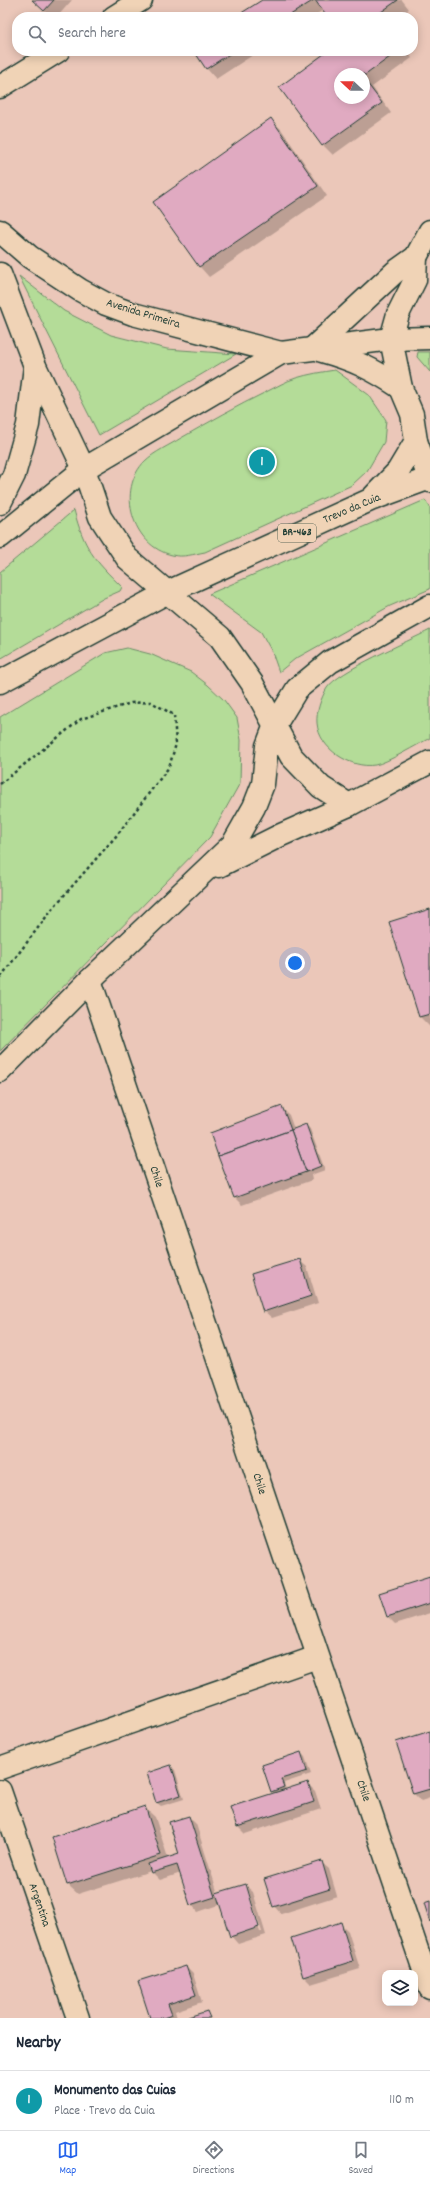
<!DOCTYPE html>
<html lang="en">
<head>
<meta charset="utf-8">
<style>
	body { margin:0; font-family:Dekko,sans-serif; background:#f6f6f7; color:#1f2937 }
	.controls { position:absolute; right:12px; bottom:12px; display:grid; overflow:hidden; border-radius:8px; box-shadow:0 2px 10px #0003 }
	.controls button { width:36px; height:36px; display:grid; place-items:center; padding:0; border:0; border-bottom:1px solid #e0e1e3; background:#fff; color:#1f2937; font:20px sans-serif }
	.compass { position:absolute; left:334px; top:68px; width:36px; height:36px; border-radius:50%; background:#fff; box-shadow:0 2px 10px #0003; rotate:292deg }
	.you { position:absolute; left:295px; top:963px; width:14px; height:14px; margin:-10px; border:3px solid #fff; border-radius:50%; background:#1a73e8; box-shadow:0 0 0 6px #1a73e833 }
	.badge { display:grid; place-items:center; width:26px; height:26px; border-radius:50%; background:#2563eb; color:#fff; font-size:13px; font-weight:700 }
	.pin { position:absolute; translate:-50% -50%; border:2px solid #fff; box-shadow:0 1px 4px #0006 }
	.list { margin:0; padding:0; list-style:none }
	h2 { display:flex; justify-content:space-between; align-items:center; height:52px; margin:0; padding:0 16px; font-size:17px }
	h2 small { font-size:13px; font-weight:400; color:#747a83 }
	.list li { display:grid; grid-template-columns:26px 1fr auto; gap:12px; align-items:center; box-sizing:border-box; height:60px; padding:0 16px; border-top:1px solid #e0e1e3 }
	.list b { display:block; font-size:15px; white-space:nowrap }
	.list p { margin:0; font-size:13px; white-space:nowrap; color:#747a83 }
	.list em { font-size:13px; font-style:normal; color:#747a83 }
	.icon { flex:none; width:22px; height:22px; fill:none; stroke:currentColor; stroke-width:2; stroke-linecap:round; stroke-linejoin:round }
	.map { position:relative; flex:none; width:430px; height:2018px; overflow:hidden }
	.search { position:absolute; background:#fff; box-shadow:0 2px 10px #0003; left:12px; right:12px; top:12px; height:44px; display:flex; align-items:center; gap:10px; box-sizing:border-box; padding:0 14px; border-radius:16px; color:#747a83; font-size:15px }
	.sheet { height:112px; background:#fff }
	nav { display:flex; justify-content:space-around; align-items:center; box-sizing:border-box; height:56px; border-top:1px solid #e0e1e3; background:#fff; font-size:11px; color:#747a83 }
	nav a { display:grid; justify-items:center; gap:2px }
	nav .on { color:#2563eb }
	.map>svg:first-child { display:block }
</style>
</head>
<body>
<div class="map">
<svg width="430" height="2018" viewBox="0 0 430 2018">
	<rect width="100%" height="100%" fill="#ebc7b9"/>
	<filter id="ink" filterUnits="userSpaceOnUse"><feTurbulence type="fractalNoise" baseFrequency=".025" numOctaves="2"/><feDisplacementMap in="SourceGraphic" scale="8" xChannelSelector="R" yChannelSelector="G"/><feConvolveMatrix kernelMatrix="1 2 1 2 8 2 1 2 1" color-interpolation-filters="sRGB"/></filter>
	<g filter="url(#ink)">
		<!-- green -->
		<g fill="#b4dc98" stroke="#6a8c66">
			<path d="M19,276L64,311L111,335L167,349L236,354L99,435Z"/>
			<path d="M418,352H430V372L417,357Z"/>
			<path d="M335,370L369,395L386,420L384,442L367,471L352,485L205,552C194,554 183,558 172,555C132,546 116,490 145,461C154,452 170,445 181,438C209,422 237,406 266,392C276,387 286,381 296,378C309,374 322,372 335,370Z"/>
			<path d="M425,500L430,507V589L390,606L295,659L279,672L272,652L261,632L209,594Z"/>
			<path d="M74,510C84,548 94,560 122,587L120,591L104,598L0,659V572Z"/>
			<path d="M430,630V738C418,744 387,763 375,765C351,769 319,749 317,723C316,712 321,698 327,688C338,671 409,641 430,630Z"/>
			<path d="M127,648L150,654L191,672L208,685L224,700L237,718L241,740L240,783L210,837L0,1051V717L105,653Z"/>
		</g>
		<!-- shadow -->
		<g fill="#0003" fill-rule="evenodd">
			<path d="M33,0H72L57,17H51Z"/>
			<path d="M264,0H402L409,9L398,17H328L323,10L312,17H237Z"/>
			<path d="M195,51H259L216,79L207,69Z"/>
			<path d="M329,51H407L412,58L372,87L391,113L333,155L323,145L281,87ZM340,74H364V98H340Z"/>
			<path d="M271,120L281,129L327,196L209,277L200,267L154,202Z"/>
			<path d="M430,910V1027L420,1017Z"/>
			<path d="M282,1108L289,1115L294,1129L306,1125L310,1129L325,1170L311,1175L312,1180L242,1205L235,1198L211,1133Z"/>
			<path d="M299,1260L307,1267L318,1303L272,1318L264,1311Z"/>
			<path d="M430,1578V1613L395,1624L388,1617Z"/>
			<path d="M430,1732V1798L421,1801L414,1794Z"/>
			<path d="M301,1753L305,1757L311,1774L284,1783L286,1790L308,1784L315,1791L321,1809L245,1834L237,1826L275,1794L271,1791Z"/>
			<path d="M171,1766L175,1770L184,1799L161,1806L157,1803Z"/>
			<path d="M145,1808L155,1817L168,1858L180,1854L189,1817L196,1824L218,1894L245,1885L253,1892L266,1935L238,1944L231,1936L221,1904L198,1912L191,1904L181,1873L160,1880L151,1871L78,1894L68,1885L53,1837ZM247,1892H249L262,1932H260Z"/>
			<path d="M321,1862L329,1869L337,1896L281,1914L274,1906Z"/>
			<path d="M340,1923L348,1931L360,1969L311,1984L304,1977L292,1939Z"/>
			<path d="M186,1967L193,1974L202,2002L175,2011L177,2018H151Z"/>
		</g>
		<!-- building -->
		<g fill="#e0aac1" stroke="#1f3d34">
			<path d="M32,0H54L44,11Z"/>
			<path d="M262,0H314L287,17H235Z"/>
			<path d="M315,0H398L374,17H327Z"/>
			<path d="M194,51H234L206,69Z"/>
			<path d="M328,51H398L364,76V74H340V98H364V79L382,103L322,146L279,87Z"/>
			<path d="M271,118L318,186L199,267L153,202Z"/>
			<path d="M430,909V1014L419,1017L389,922Z"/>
			<path d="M282,1106L291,1130L218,1156L210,1133Z"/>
			<path d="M306,1124L321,1166L306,1172L291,1130Z"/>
			<path d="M291,1130L306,1172L234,1198L218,1156Z"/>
			<path d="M300,1259L311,1296L263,1312L251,1274Z"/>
			<path d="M430,1577V1603L387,1617L379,1593Z"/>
			<path d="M430,1731V1789L413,1794L396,1742Z"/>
			<path d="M301,1752L307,1771L281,1779L284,1787L271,1792L262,1765Z"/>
			<path d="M171,1765L181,1795L156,1803L147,1773Z"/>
			<path d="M308,1782L314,1802L237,1827L230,1807Z"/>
			<path d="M145,1806L161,1855L67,1885L52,1837Z"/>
			<path d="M189,1816L215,1897L190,1905L177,1865L151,1873L148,1864L179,1854L169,1822Z"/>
			<path d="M322,1861L330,1889L273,1907L264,1879Z"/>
			<path d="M246,1884L259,1927L230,1937L216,1893Z"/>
			<path d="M430,1901V1922L424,1903Z"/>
			<path d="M341,1922L353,1961L303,1977L291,1938Z"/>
			<path d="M186,1966L196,1995L168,2004L172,2015L163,2018H150L138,1981Z"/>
			<path d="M207,2011L210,2018H188V2017Z"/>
		</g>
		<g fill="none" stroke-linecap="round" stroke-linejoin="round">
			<defs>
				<g id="street">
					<path d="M114,17L141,0"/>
					<path d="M0,87L58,51"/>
					<path d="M0,231L30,257L80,290L106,304L133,314L281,353"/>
					<path d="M0,274L35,366L84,469"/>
					<path d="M90,980L430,1988"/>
					<path d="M0,1768L317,1657"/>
					<path d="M0,1791L78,2018"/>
				</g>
				<g id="secondary">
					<path d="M391,339L398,314L415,280L416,257"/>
					<path d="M313,348L395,272L416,257L430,231"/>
				</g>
				<g id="primary">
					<path d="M0,503L14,475L28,425L35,366"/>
					<path d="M0,537L84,469"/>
					<path d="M0,682L168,592"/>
				</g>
				<g id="highway">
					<path d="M391,339L401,388L412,414L416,441L430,481"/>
					<path d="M322,351C354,360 373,369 401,388"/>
					<path d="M374,496L398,471L416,441"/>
					<path d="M168,592L370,500L430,478"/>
					<path d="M349,805L321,787L291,756L252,683L220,637L127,558L100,517L84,469L281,353L391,339L430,338"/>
					<path d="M219,866L281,835L349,805L430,762"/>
					<path d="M0,1071L90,980L233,844L254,807L263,784L267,746L275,725L297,689L330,662L430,606"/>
				</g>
			</defs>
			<!-- street casing -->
			<use href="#street" stroke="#1f3d34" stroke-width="25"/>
			<!-- secondary casing -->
			<use href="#secondary" stroke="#1f3d34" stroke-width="25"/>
			<!-- primary casing -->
			<use href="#primary" stroke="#1f3d34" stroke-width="25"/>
			<!-- highway casing -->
			<use href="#highway" stroke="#1f3d34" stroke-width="25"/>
			<!-- path -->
			<path stroke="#1f3d34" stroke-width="2.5" stroke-dasharray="3 3" stroke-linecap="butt" d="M0,784L81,719L131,703L151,702L174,715L176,744L169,767L117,835L53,908L0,978"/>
			<!-- street -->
			<use href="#street" stroke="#f0d3b6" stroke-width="22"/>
			<!-- secondary -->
			<use href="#secondary" stroke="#f0d3b6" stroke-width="22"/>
			<!-- primary -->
			<use href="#primary" stroke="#f0d3b6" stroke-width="22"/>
			<!-- highway -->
			<use href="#highway" stroke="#f0d3b6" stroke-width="22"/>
		</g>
	</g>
	<g text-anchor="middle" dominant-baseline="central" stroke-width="3.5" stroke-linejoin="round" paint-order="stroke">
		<!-- shield labels -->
		<rect fill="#f0d3b6" stroke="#5e6a5b" stroke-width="1" x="278" y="524" width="38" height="18" rx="3"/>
		<g font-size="11" font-weight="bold" fill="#1f3d34">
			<text x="297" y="533">BR-463</text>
		</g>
		<!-- street labels -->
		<g font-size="12" fill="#1f3d34" stroke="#f0d3b6">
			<text transform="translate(143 314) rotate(17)">Avenida Primeira</text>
			<text transform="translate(352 509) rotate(-23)">Trevo da Cuia</text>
			<text transform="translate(156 1177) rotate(72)">Chile</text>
			<text transform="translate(259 1484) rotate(72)">Chile</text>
			<text transform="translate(363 1791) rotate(71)">Chile</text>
			<text transform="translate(39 1905) rotate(71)">Argentina</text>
		</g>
	</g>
</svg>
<div class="controls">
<button><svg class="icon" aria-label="layers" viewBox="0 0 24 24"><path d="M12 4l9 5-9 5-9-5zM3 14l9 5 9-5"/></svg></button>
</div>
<svg class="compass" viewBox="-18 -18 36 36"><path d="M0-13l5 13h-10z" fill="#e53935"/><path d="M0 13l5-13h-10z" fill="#747a83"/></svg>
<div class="you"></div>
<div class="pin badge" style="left:262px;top:462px;background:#0f9aa8">1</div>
<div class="search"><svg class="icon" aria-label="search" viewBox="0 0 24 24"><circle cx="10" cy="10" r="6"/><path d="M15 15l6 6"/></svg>Search here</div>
</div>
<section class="sheet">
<h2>Nearby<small></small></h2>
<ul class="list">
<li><span class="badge" style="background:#0f9aa8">1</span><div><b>Monumento das Cuias</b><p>Place · Trevo da Cuia</p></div><em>110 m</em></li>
</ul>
</section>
<nav>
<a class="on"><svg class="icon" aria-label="map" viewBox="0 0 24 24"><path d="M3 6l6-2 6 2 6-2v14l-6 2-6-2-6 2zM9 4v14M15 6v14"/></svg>Map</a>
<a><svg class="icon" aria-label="directions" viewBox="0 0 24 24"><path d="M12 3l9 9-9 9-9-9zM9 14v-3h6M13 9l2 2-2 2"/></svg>Directions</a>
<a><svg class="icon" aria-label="saved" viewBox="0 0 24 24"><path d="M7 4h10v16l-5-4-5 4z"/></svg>Saved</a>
</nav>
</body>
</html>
